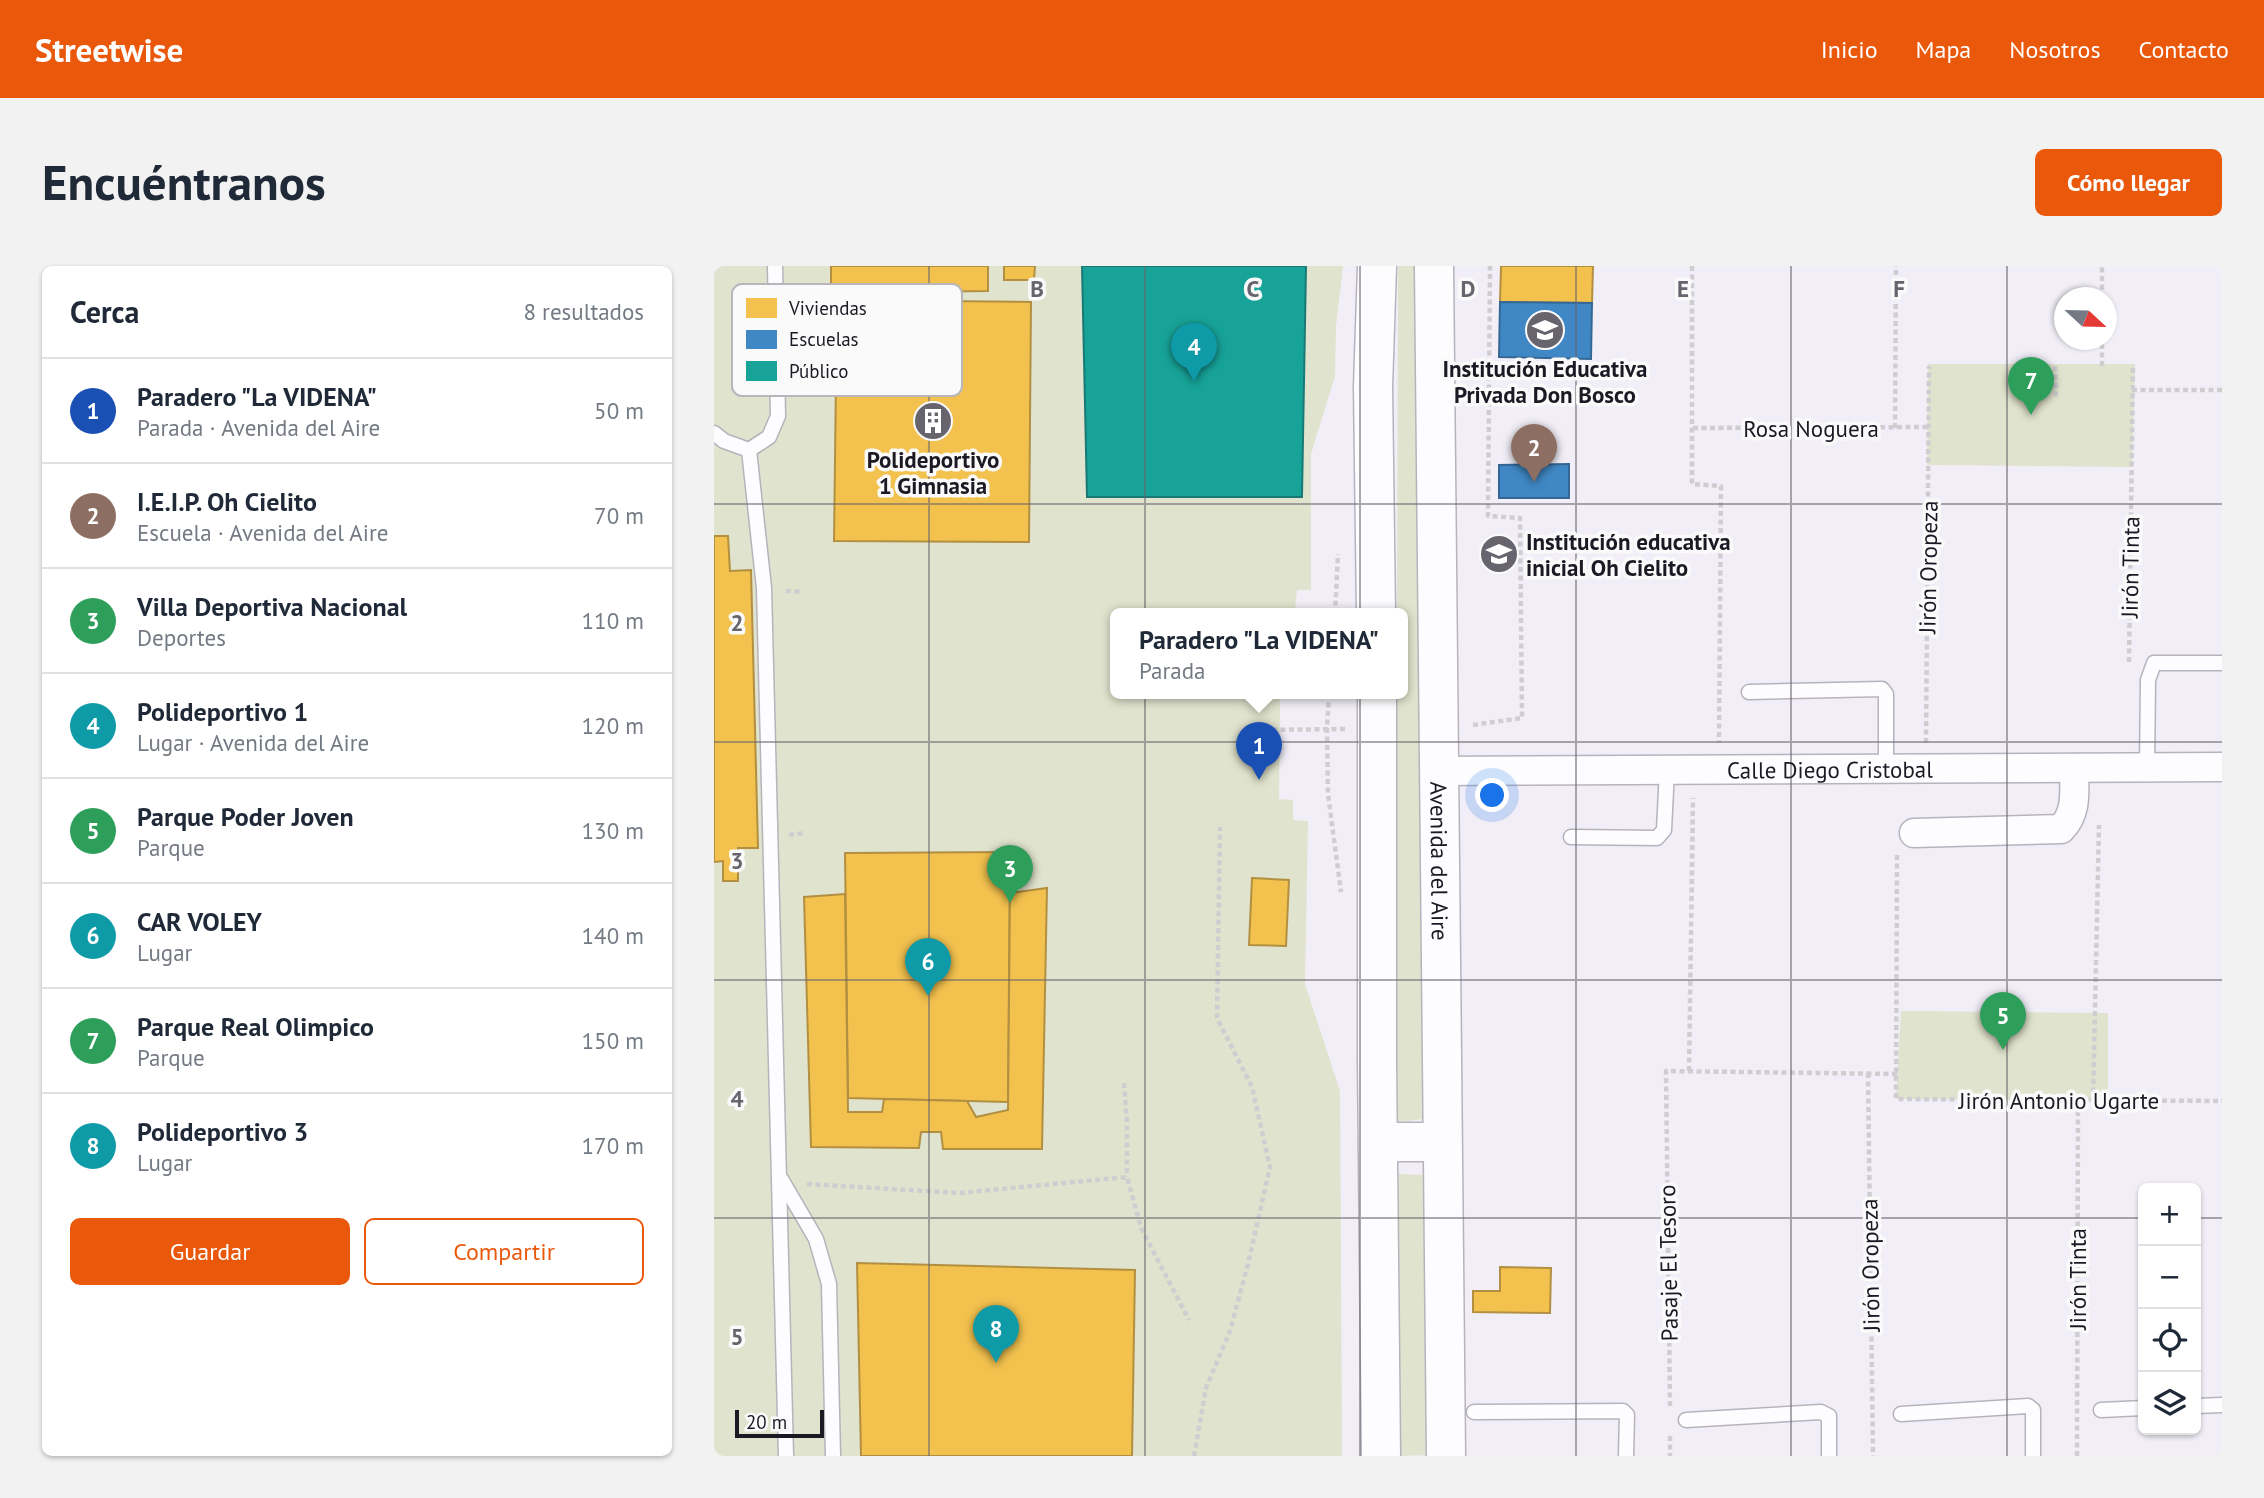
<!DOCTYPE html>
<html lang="es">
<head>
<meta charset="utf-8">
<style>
	body { margin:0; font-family:"PT Sans",sans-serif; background:#f2f2f3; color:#1f2937 }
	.controls { position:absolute; right:21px; bottom:21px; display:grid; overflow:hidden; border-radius:10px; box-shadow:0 2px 5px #0004 }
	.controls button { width:63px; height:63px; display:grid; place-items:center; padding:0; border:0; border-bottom:2px solid #e0e1e3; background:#fff; color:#1f2937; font:35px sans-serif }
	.compass { position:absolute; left:1340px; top:21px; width:63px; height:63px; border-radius:50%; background:#fff; box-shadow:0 2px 5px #0004; rotate:112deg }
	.scale { position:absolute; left:21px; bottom:18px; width:89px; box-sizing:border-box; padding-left:7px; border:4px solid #1d1924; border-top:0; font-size:19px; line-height:24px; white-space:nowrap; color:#1d1924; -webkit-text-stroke:5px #fafafa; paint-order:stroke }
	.you { position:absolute; left:779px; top:530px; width:24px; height:24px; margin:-18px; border:5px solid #fff; border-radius:50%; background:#1a73e8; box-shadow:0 0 0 10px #1a73e833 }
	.badge { display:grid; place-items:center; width:46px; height:46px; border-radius:50%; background:#ea580c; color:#fff; font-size:23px; font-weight:700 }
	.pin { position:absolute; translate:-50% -58px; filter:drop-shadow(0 2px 4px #0008) }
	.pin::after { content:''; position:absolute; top:37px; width:24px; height:21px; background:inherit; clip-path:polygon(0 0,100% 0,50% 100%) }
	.popup { position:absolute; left:396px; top:342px; width:298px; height:91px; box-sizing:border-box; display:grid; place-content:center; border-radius:10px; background:#fff; filter:drop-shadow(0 2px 5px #0005); font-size:23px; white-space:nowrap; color:#747a83 }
	.popup b { font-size:26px; color:#1f2937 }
	.popup::after { content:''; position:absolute; left:50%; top:100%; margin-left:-14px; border:14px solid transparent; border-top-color:#fff }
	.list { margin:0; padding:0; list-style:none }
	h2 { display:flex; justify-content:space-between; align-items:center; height:91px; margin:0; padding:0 28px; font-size:30px }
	h2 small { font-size:23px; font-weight:400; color:#747a83 }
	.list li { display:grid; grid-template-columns:46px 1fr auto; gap:21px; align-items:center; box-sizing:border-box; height:105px; padding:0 28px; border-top:2px solid #e0e1e3 }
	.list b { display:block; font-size:26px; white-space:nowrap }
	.list p { margin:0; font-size:23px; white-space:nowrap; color:#747a83 }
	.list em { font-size:23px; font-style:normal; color:#747a83 }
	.actions { display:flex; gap:14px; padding:21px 28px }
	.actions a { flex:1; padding:16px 0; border:2px solid #ea580c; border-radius:10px; text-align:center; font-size:24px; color:#ea580c }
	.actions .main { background:#ea580c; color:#fff }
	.icon { flex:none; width:38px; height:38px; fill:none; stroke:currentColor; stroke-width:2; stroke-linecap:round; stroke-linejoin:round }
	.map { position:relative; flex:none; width:1508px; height:1190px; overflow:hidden; border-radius:10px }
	header { display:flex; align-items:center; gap:42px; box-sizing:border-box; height:98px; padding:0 35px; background:#ea580c; color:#fff }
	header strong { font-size:33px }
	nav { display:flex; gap:38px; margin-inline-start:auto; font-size:24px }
	.intro { display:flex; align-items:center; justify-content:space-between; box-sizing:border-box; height:168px; padding:0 42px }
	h1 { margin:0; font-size:49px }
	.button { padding:18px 32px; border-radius:10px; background:#ea580c; color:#fff; font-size:24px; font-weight:700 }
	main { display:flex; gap:42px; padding:0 42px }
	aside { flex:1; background:#fff; border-radius:10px; box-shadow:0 2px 5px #0004 }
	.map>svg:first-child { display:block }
</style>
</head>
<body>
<header>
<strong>Streetwise</strong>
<nav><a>Inicio</a><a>Mapa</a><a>Nosotros</a><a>Contacto</a></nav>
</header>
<div class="intro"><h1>Encuéntranos</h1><a class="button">Cómo llegar</a></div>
<main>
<aside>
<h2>Cerca<small>8 resultados</small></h2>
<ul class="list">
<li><span class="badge" style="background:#1a4fb4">1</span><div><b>Paradero &quot;La VIDENA&quot;</b><p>Parada · Avenida del Aire</p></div><em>50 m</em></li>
<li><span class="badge" style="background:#8d6e63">2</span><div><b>I.E.I.P. Oh Cielito</b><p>Escuela · Avenida del Aire</p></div><em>70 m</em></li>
<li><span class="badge" style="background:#2e9e5b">3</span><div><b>Villa Deportiva Nacional</b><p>Deportes</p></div><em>110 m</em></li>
<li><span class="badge" style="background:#0f9aa8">4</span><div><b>Polideportivo 1</b><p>Lugar · Avenida del Aire</p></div><em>120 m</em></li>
<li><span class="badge" style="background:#2e9e5b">5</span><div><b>Parque Poder Joven</b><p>Parque</p></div><em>130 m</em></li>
<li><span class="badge" style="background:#0f9aa8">6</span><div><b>CAR VOLEY</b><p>Lugar</p></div><em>140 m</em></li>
<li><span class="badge" style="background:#2e9e5b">7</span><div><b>Parque Real Olimpico</b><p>Parque</p></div><em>150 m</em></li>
<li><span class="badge" style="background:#0f9aa8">8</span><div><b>Polideportivo 3</b><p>Lugar</p></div><em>170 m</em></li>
</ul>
<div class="actions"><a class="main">Guardar</a><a>Compartir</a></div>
</aside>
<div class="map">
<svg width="1508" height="1190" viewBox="0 0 1508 1190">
	<rect width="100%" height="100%" fill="#f1eef7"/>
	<!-- green -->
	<g fill="#e0e3cd">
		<path d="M0,0H629L622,60L621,110L597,188V324H583L581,344H568L567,348H402V428H566L565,533L579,534V554L594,555L591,718L626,825L628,1190H0Z"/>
		<path d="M684,0H708L710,853L682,856L683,428H688V348H683Z"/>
		<path d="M1214,98H1421L1418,201L1213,199Z"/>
		<path d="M1187,745L1394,747V834L1182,833Z"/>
		<path d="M685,908L713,909L717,1189L681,1190Z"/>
	</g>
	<!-- homes -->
	<g fill="#f2c14e" stroke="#b28f41" stroke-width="2">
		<path d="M117,0H274V25L117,27Z"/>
		<path d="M290,0H321L320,14H290Z"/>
		<path d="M787,0H879L878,37L786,36Z"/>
		<path d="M123,34L317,36L315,276L120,275Z"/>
		<path d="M0,270H14L16,305L37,304L44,582H24V615H9V595L0,596Z"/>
		<path d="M296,586L294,836L134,832L131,587Z"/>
		<path d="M538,612L575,614L572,680L535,679Z"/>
		<path d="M333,622L328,883H229L227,866H207L205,882L97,881L90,631L131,628L134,846H168L170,833L253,835L262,851L294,844L296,627Z"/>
		<path d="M143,997L421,1004L418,1190H147Z"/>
		<path d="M786,1001L837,1002L836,1047L759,1046V1025H786Z"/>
	</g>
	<!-- schools -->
	<g fill="#3f88c5" stroke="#356795" stroke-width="2">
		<path d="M786,36L878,37L877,93L785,91Z"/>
		<path d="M855,198V232H785V199Z"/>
	</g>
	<!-- public -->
	<path fill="#17a398" stroke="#197a75" stroke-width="2" d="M368,0H592L588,231H373Z"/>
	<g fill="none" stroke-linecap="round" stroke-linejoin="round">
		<defs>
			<g id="lane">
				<path d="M0,167L10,175L35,184L55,171L64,150L61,0"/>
				<path d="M35,184L50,322L72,1190"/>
				<path d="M1035,426L1168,423L1172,428V502"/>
				<path d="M1433,502L1434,414L1440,397H1508"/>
				<path d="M857,571L943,572L950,564L953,504"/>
				<path d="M67,913L102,973L115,1018L119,1190"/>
				<path d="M1482,1140L1508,1139"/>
				<path d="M1387,1144L1429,1142"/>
				<path d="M760,1146L909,1145L913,1149L912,1190"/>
				<path d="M1187,1148L1314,1140L1319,1144V1190"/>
				<path d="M972,1154L1107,1146L1115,1150V1190"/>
			</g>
			<g id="street">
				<path id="s1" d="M724,505L1508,501"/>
				<path d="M1200,567L1347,563C1364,546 1360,524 1360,502"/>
			</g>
			<g id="secondary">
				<path id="s2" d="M720,0L732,1190"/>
				<path d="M662,348L659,121L663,0"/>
				<path d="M663,428V794L667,1190"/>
				<path d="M664,876H728"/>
			</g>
		</defs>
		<!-- lane casing -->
		<use href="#lane" stroke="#b7b3bd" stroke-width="17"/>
		<!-- street casing -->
		<use href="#street" stroke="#b7b3bd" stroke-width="31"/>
		<!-- secondary casing -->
		<use href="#secondary" stroke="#b7b3bd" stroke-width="41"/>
		<!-- path -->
		<g stroke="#d0cdd1" stroke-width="4.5" stroke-dasharray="5 3.5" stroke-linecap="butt">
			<path d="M978,0V218L1007,220L1005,477"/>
			<path d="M1388,32V0"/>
			<path d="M1341,100L1342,134"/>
			<path d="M1388,100V74"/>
			<path d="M1418,124H1508"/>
			<path d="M979,162L1216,161"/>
			<path d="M1181,162L1182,0"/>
			<path d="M72,325L88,326"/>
			<path d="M621,348L624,288"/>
			<path d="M1415,396L1419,100"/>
			<path d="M615,428L613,462L614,528L627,626"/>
			<path d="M759,459L808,452L806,252L774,250L776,0"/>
			<path d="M541,464L631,463"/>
			<path d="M1212,477L1215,100"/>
			<path d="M75,569L90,567"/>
			<path d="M1183,589L1182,833L1508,835"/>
			<path d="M975,805L979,532"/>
			<path d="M1154,807L1159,1190"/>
			<path d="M410,817L413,857V911"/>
			<path d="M1379,835L1385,559"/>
			<path d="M93,918L245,927L413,911L427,962L475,1054"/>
			<path d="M956,1140L952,805L1183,808"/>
			<path d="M956,1170V1190"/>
			<path d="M480,1190L492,1122L516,1065L534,998L556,901L538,821L503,752L506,561"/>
			<path d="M1363,1190L1364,836"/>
		</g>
		<!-- lane -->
		<use href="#lane" stroke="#fdfcfe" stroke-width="14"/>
		<!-- street -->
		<use href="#street" stroke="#fdfcfe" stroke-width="28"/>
		<!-- secondary -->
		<use href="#secondary" stroke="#fdfcfe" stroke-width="38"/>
	</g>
	<!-- grid -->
	<path fill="none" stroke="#67646e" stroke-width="2" stroke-opacity="0.55" d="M215,0V1190M431,0V1190M646,0V1190M862,0V1190M1077,0V1190M1293,0V1190M0,238H1508M0,476H1508M0,714H1508M0,952H1429M1482,952H1508"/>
	<!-- icons -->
	<defs>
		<symbol id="school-disc" viewBox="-11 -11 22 22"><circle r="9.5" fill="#67646e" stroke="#fafafa"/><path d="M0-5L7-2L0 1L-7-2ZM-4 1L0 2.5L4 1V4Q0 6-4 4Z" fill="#fff"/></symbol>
		<symbol id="building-disc" viewBox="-11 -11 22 22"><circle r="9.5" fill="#67646e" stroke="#fafafa"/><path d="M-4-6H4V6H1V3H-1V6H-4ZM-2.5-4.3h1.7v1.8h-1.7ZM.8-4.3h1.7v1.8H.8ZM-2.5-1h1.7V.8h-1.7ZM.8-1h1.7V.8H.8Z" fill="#fff"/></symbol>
	</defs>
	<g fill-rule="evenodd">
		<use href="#school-disc" x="809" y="42" width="44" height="44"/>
		<use href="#building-disc" x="197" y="133" width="44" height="44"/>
		<use href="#school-disc" x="763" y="266" width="44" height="44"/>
	</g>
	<g text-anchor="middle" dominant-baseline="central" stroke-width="7" stroke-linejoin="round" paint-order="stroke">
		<!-- poi labels -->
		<g font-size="23" font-weight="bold" fill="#1d1924" stroke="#fafafa">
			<text x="831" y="102">Institución Educativa<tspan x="831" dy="26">Privada Don Bosco</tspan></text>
			<text x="219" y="193">Polideportivo<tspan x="219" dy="26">1 Gimnasia</tspan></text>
			<text x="812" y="275" text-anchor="start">Institución educativa<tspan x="812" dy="26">inicial Oh Cielito</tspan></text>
		</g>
		<!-- street labels -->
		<g font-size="23" fill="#1d1924" stroke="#fafafa">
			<text x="1097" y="162">Rosa Noguera</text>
			<text transform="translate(1214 301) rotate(-89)">Jirón Oropeza</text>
			<text transform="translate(1416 301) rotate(-89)">Jirón Tinta</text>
			<text stroke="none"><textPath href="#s1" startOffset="392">Calle Diego Cristobal</textPath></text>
			<text stroke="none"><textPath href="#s2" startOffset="595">Avenida del Aire</textPath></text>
			<text x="1345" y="834">Jirón Antonio Ugarte</text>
			<text transform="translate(954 997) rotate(-91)">Pasaje El Tesoro</text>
			<text transform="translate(1156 999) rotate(-91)">Jirón Oropeza</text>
			<text transform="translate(1363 1013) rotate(-90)">Jirón Tinta</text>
		</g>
	</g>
	<!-- legend -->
	<rect x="18" y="18" width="230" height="112" rx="10" fill="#fafafa" stroke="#b8b6ba" stroke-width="2"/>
	<rect x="32" y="32" width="31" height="20" fill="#f2c14e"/>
	<rect x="32" y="64" width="31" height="19" fill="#3f88c5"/>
	<rect x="32" y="95" width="31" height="20" fill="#17a398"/>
	<g font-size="19" fill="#1d1924">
		<text x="75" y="49">Viviendas</text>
		<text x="75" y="80">Escuelas</text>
		<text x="75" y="112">Público</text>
	</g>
	<g font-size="23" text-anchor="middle" font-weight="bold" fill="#67646e" stroke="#fafafa" stroke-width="7" stroke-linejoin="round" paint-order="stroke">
		<text x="323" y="31">B</text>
		<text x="539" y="31">C</text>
		<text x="754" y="31">D</text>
		<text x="969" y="31">E</text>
		<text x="1185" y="31">F</text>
		<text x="23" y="365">2</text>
		<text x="23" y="603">3</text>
		<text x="23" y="841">4</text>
		<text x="23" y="1079">5</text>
	</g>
</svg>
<div class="controls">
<button>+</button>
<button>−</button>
<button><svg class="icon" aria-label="locate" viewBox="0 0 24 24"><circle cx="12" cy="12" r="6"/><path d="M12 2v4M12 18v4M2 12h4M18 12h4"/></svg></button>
<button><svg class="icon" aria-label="layers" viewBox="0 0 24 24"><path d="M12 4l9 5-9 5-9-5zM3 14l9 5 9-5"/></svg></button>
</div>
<svg class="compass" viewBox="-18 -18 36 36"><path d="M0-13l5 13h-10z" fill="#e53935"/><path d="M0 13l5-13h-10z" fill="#747a83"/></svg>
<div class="scale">20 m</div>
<div class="you"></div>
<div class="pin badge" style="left:545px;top:514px;background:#1a4fb4">1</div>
<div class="popup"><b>Paradero &quot;La VIDENA&quot;</b>Parada</div>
<div class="pin badge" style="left:820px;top:216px;background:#8d6e63">2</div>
<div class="pin badge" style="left:296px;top:637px;background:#2e9e5b">3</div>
<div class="pin badge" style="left:480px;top:115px;background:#0f9aa8">4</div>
<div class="pin badge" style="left:1289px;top:784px;background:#2e9e5b">5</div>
<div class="pin badge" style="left:214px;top:730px;background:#0f9aa8">6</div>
<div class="pin badge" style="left:1317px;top:149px;background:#2e9e5b">7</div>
<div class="pin badge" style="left:282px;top:1097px;background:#0f9aa8">8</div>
</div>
</main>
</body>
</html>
